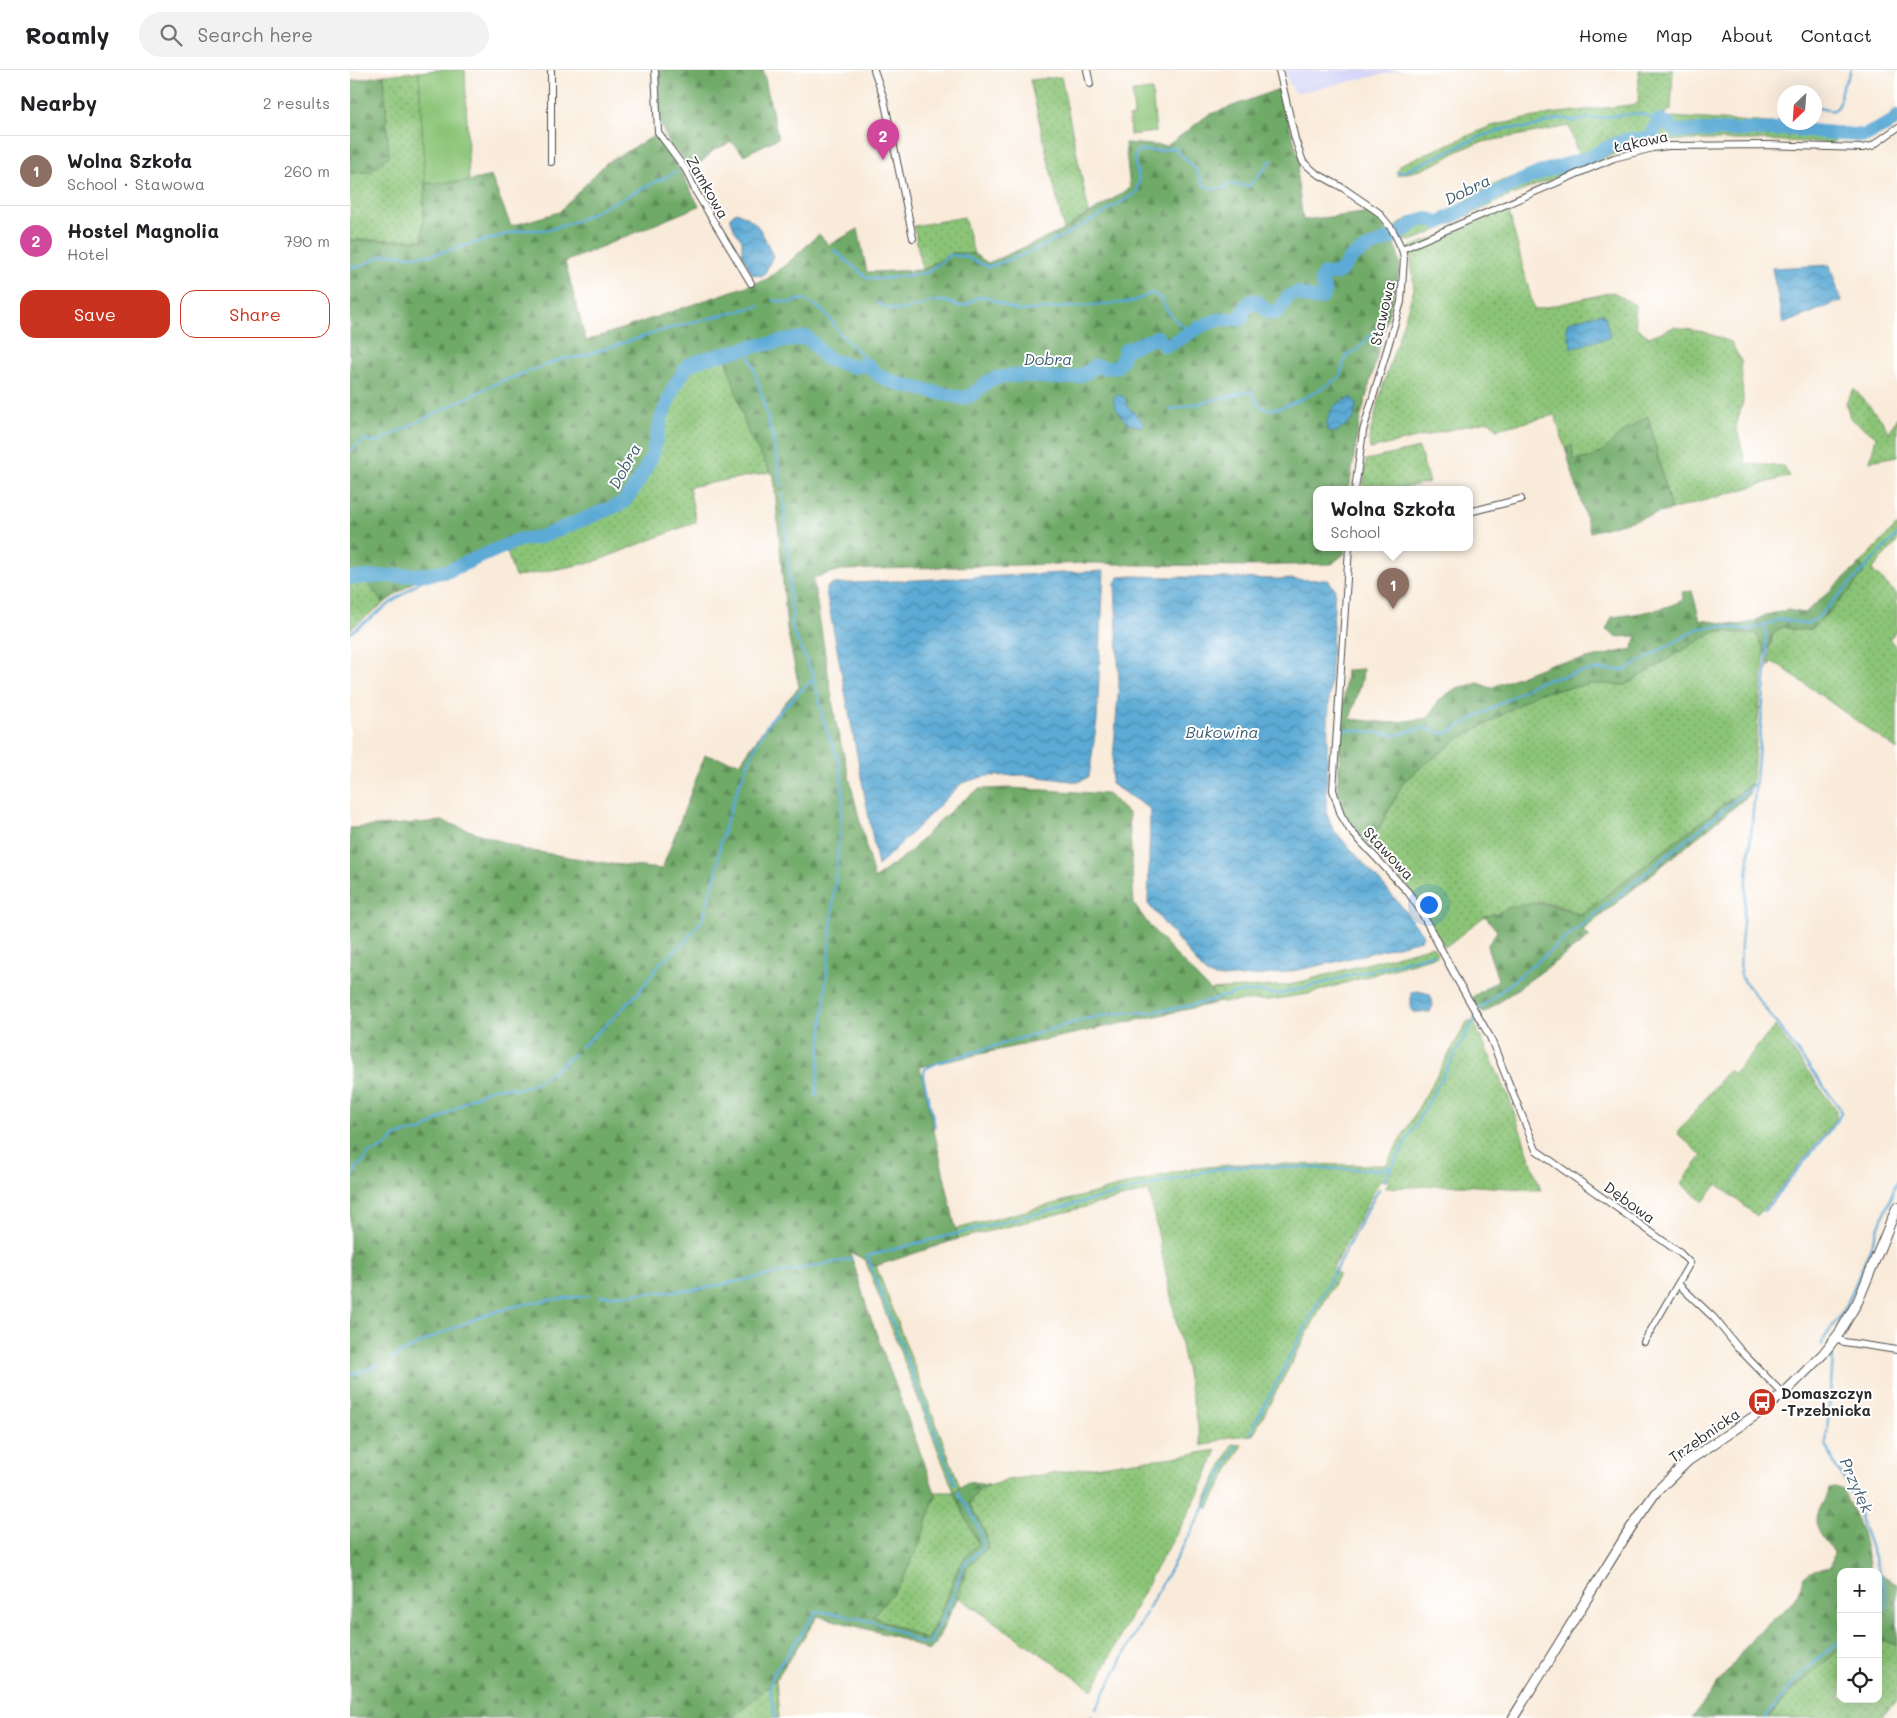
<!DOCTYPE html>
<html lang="en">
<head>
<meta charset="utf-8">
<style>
	body { margin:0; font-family:Mali,sans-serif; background:#f2f2f2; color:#202124 }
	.controls { position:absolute; right:15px; bottom:15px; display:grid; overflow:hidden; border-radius:10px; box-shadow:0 5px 20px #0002 }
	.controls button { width:45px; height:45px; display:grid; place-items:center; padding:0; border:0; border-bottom:1px solid #e0e0e0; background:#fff; color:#202124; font:25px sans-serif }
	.compass { position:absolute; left:1427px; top:15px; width:45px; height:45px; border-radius:50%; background:#fff; box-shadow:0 5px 20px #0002; rotate:205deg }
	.you { position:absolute; left:1078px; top:834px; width:18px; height:18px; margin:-12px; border:4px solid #fff; border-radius:50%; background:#1a73e8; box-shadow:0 0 0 8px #1a73e833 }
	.badge { display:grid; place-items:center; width:32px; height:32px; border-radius:50%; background:#c8321e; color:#fff; font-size:16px; font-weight:700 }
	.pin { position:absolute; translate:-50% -41px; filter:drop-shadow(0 1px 2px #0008) }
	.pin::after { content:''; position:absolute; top:26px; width:18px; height:15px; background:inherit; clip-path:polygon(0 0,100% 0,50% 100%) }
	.popup { position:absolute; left:963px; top:416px; width:160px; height:65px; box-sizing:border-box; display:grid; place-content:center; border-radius:10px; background:#fff; filter:drop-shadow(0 1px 4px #0005); font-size:16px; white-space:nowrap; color:#757577 }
	.popup b { font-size:19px; color:#202124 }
	.popup::after { content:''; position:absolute; left:50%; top:100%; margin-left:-10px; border:10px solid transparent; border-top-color:#fff }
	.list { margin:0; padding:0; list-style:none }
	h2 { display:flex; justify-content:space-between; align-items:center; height:65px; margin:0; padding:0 20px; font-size:21px }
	h2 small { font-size:16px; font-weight:400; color:#757577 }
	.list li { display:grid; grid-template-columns:32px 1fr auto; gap:15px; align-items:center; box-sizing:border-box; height:70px; padding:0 20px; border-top:1px solid #e0e0e0 }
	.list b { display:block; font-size:19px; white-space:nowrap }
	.list p { margin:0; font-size:16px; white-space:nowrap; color:#757577 }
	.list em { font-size:16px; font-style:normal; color:#757577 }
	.actions { display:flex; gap:10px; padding:15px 20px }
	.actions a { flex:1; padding:11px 0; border:1px solid #c8321e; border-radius:15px; text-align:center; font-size:18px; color:#c8321e }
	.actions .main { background:#c8321e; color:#fff }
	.icon { flex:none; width:28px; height:28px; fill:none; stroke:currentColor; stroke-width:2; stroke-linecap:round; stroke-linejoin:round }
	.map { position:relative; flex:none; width:1547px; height:1648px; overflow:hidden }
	header { display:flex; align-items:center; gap:30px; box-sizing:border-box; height:70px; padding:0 25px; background:#fff; border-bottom:1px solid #e0e0e0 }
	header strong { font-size:24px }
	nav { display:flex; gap:28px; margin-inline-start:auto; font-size:18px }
	.search { width:350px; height:45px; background:#f2f2f2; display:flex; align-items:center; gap:12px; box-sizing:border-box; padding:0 18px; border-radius:28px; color:#757577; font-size:19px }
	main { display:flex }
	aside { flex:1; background:#fff }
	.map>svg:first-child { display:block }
</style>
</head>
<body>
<header>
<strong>Roamly</strong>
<div class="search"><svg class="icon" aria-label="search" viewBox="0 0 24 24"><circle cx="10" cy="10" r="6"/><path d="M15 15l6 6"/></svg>Search here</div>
<nav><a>Home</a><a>Map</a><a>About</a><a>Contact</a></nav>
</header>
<main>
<aside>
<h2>Nearby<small>2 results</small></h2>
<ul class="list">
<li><span class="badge" style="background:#8d6e63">1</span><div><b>Wolna Szkoła</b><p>School · Stawowa</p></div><em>260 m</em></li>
<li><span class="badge" style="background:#d1479c">2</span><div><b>Hostel Magnolia</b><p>Hotel</p></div><em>790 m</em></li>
</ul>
<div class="actions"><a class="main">Save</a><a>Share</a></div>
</aside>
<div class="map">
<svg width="1547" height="1648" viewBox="0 0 1547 1648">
	<defs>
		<pattern id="grass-dots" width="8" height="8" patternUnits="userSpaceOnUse" patternTransform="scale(1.25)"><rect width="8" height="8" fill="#8bc477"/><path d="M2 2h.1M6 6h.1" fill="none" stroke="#729f62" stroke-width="1.8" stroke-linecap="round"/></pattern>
		<pattern id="forest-firs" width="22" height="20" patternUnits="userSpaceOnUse" patternTransform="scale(1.25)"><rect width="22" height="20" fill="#70aa68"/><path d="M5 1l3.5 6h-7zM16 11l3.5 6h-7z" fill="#5c8b56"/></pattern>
		<pattern id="water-waves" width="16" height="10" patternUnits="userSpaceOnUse" patternTransform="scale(1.25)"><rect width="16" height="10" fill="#5baad5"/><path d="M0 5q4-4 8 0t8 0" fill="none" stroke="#4b8bad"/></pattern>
	</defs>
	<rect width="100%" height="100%" fill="#fff"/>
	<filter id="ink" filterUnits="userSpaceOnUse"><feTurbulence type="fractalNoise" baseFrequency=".02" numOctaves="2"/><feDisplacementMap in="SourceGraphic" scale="10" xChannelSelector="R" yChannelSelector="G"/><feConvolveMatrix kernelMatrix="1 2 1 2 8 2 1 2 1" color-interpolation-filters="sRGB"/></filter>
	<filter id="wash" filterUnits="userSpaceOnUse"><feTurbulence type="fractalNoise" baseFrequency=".0096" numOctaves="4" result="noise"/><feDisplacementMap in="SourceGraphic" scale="20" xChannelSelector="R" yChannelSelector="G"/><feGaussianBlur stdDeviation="1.12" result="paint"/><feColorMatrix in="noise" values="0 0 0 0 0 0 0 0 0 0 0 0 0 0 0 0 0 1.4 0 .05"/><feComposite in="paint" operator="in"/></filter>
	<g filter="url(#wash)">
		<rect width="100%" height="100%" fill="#f9ebda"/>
		<!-- built -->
		<path fill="#d6d7f8" d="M935,0H1053L946,23L938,11Z"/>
		<!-- grass -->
		<g fill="url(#grass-dots)" stroke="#5b7851">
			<path d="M1289,0H1323L1321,40L1304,50L1320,47L1491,57L1483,73L1407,70H1328L1302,73L1268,83L1233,96L1155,128L1095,157L1062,171L1052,170L1049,166L1046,156L1061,147L1078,145L1091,146L1140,115L1228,85L1219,56L1128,73L1110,80L1093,90L1071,100L1047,105L1049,95L1141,56L1200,44L1288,34Z"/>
			<path d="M69,2L75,113L72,170H0V103L19,102L35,14L34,5Z"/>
			<path d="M711,7L739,143L714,160L680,10Z"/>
			<path d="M1158,138L1184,240L1263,222L1285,235L1286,257L1299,267L1324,257L1354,262L1381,272L1391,291L1393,331L1386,356L1396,394L1433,396L1440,406L1321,440L1298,346L1268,366L1253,381L1240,388L1224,390L1222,376L1215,378L1205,345L1147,359L1140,351L1132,352L1020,379L1019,368L1031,322L1064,219L1060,177L1115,157Z"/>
			<path d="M614,147L624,184L603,183L572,200L564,156Z"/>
			<path d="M376,285L398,363L421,402L339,417L346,452L244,492L165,507L157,482L168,474L191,472L261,439L278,434L288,420L304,388L314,348L322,328L336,305L345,294Z"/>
			<path d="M1504,319L1531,349L1539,363L1547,347V386L1520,391L1526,367L1500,348L1496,332Z"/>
			<path d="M1069,378L1079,412L1044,420H1013L1016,390Z"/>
			<path d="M1547,455V472L1522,500L1547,524V561L1539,569L1547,578V680L1429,595L1423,593L1419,597V579L1423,564L1433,557L1446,560L1462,559L1500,521L1514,502L1510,494Z"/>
			<path d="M0,510L16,511L34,533L0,559Z"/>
			<path d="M1377,560L1395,565L1406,563L1415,579L1402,712L1231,845L1207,835L1190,832L1160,838L1145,845L1135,846L1095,877L1060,819L1017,773L1030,757L1054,711L1106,670L1152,645L1187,623L1241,614L1275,615L1363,562Z"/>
			<path d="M1082,876L1087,882V886L958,924L920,930L871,932L860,920L939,915Z"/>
			<path d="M1124,949L1126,957L1158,1025L1191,1120L1110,1115L1036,1118L1039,1111L1030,1110L982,1199L989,1204L903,1365L879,1367L852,1376L799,1121L608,1169L606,1159L837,1099L890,1094L1036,1095L1117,952Z"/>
			<path d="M1425,956L1486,1040V1049L1407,1146L1367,1114L1353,1132L1331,1113L1352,1086L1327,1063L1378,1000L1384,1004Z"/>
			<path d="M516,1192L526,1196L608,1411L610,1417L605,1422L628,1474C608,1491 606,1504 597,1527C591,1542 584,1556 577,1570L523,1546L552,1511L569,1475L586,1425L585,1422H604Z"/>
			<path d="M882,1374L892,1375L858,1439L854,1433Z"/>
			<path d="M867,1380L850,1420L829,1460L804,1501L743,1620L608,1527L617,1498L638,1477L635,1462L619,1433L630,1419L657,1410L785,1391L817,1388Z"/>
			<path d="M1528,1567L1531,1571L1547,1575V1631L1529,1648H1419L1437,1625L1491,1578V1629H1528Z"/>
			<path d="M426,1609L429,1648H382Z"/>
		</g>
		<!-- forest -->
		<g fill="url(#forest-firs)" stroke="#4e6a4a">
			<path d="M308,0H413L428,68L394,85L382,72L364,80L344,99L320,75L310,53Z"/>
			<path d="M34,5L39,86L19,102L0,103V11Z"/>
			<path d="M929,19L950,91L947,107L953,150L1023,142C1037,162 1049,174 1050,199L1009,354L999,420H967V478H995L994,484L982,494L897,496L784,495L746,493L491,500L463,508L486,653L524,809L561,781L588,752L611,732L629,719L661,718L758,724L779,744L784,834L799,855L824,883L871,932L570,997L608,1169L526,1196L500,1182L518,1241L586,1425L569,1475L552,1511L523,1547L577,1570C584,1556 591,1542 597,1527C606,1504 608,1491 628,1474L604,1422L617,1412L639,1415L630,1419L619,1433L635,1462L638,1477L617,1498L608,1527L585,1575L578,1581L550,1568L468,1546L426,1609L382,1648H0V758L92,751L176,780L262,794L312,799L355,685L390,693L420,650L449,617L437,559L424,408L398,363L374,281L352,286L338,293L331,302L322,317L310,345L299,387L273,430L192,462L157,471L72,506L34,533L16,511L0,510V170H72L75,113L119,111L141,106L161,156L209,142L256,93L306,65L330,100L349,136L215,192L236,271L417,209L438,193L469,164L479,175L508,159L517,202L574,200L598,185L603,183L624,184L638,193L714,160L780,118L775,73L817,76L858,45Z"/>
			<path d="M1298,346L1321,440L1240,462L1215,378L1222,375L1224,390L1240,388L1253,381L1268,366Z"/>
			<path d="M1510,494L1514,502L1500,521L1462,559L1446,560L1433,557L1423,564L1416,584L1406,563C1392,565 1378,560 1363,562L1275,615L1241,614L1187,623L1152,645L1106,670L1054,711L1030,757L1017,773C999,755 994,747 987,722L996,600L1013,599L1012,610L1000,649L1040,653L1078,648L1089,630L1106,618L1129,613L1140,618L1203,593L1228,591L1282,579L1287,566L1266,567L1256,560L1262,547C1286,544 1311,541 1333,530L1332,522L1342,521L1350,550L1388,555L1403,552L1415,545L1438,540L1455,543Z"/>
			<path d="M1402,712L1399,725L1233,860L1240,867L1135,942L1131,941L1121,928L1148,910L1137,876L1147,861L1135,846C1145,845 1152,840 1161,837C1193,830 1202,834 1231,845Z"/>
			<path d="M1485,1417L1493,1420L1512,1462L1520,1498L1526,1502H1491V1578L1437,1625L1419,1648H1342C1363,1621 1382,1594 1403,1568C1422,1545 1447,1540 1453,1507L1464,1500L1481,1497L1484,1482C1476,1472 1462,1458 1467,1444C1471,1434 1477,1429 1479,1418Z"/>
			<path d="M1528,1503L1547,1513V1575L1531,1571L1528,1567Z"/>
		</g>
		<!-- park -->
		<g fill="#8bc477" stroke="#5b7851">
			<path d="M88,0H115L119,111L75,113L69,2Z"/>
			<path d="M802,20L806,62L780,65L779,47L784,46L782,22Z"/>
		</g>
		<!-- water -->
		<g fill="url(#water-waves)" stroke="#436a80">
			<path d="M386,142C411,152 412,163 423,186L415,203L412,206L402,204L392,184V170L385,161L380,147Z"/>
			<path d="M1480,195L1491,231L1433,254L1422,198Z"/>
			<path d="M1251,243L1255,246L1260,267L1222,278L1216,257L1218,252Z"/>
			<path d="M765,325L772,326L776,329V335L794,353L792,356C777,359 767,342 763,330Z"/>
			<path d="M1002,328L1006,335L1004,349L990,360L982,363L976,359C978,341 984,332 1002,328Z"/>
			<path d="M754,501L747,650L739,707L728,712L675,705L636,706L612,713L528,796L476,521L478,516L482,514Z"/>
			<path d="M783,506L978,510L985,519L978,655L976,742L983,759L1049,833L1073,865L1071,870C1011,885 951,904 890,907C878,907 867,910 856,904L798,834L800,739L761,714L769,613L765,513L769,507Z"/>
			<path d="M1068,921L1080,924L1083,935L1080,942H1063L1061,940V922Z"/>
		</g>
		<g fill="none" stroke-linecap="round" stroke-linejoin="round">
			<!-- stream -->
			<g stroke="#5baad5" stroke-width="2.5">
				<path d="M1464,38C1471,37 1479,42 1484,40C1494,35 1488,25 1492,18C1495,11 1499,8 1501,0"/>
				<path d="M1425,59L1429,50L1434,47"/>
				<path d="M1047,102H1054L1126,68L1157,58H1177L1212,48L1222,51L1290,43L1308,51"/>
				<path d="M484,180L517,208L532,209L576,203L600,185L614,186L638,197C691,181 741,152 787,122L789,109L784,88L788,80L810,81L824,77C835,90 848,97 853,115L861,119L874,118L880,114L899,116L922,90"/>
				<path d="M0,196L9,197L33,185L42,184L60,186L81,185L172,160H198L224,152L326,102"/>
				<path d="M423,230L440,233L453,229L466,236L479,247L490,264L513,286L516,294"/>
				<path d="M527,233C532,235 537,238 542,239C558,243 575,230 591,231C600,231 605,237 613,236C620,235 626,226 633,226C639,227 660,239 669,241L782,232L802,223L811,228C817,244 827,254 842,262"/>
				<path d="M397,278C413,323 424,369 432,416"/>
				<path d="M820,340L901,321C905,328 909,339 919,339C934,341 977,316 990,307L993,294L998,284L1006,281L1033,253"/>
				<path d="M0,380L14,370L27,372L147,313L215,288L230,287L320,258L409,236"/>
				<path d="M433,424L443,561L463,605L475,656L490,695L493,725L466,1026"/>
				<path d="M0,563L80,504"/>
				<path d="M995,659L1046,665L1072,658L1096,664L1188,612L1241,600H1276L1349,558L1370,556L1400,560L1430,549L1456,554L1466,549L1547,465"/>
				<path d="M1129,939L1405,714"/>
				<path d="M231,977L257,954L289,922L311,892L332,875L353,849L366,804L370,775L376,753L387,720L406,675L419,652L464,608"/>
				<path d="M585,1056L573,1006L575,999L587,993L732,950L765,943L801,942L839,936L891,922H908L930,924L1083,884"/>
				<path d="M0,1107L3,1106L7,1097L15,1090L18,1083L27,1081L36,1076L46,1066L59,1062L72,1061L121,1028L128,1026L143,1017C150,1019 152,1018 158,1017C161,1017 163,1019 166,1019C185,1018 211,995 224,984"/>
				<path d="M1034,1111L1126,947"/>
				<path d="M1414,1141L1487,1051L1491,1043L1489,1037L1390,905L1391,874L1417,587L1415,554"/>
				<path d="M250,1226L343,1220L502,1189"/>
				<path d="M1471,1275V1273L1496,1237L1547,1112"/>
				<path d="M1481,1284L1483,1288L1476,1374L1487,1400L1492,1405L1501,1422L1534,1516L1537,1535L1528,1550"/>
				<path d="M42,1288C76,1269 125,1247 162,1237C187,1231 212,1228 238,1226"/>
				<path d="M0,1305L29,1295"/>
				<path d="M900,1363L1013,1147L1029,1119"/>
				<path d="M605,1414L517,1186L861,1100L894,1096L1026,1100L1042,1097"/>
				<path d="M798,1539L852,1442L886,1376"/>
				<path d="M746,1639L796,1543"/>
				<path d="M425,1648L420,1620L422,1606L467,1541C494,1545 519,1549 544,1560C556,1564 567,1576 580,1573L604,1524L612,1497L633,1477C632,1455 618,1440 608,1422"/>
				<path d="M741,1648L742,1646"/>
				<path d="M1415,1648C1438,1620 1460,1591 1491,1571"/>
			</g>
			<!-- river -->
			<path stroke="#5baad5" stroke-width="14" d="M0,508L80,504L98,501L168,470L191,467L273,433L287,414L302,386L312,346L324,317L338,295L354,289L401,277L457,267L477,289L504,297L516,294L531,307L552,315L613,328C625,327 630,315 641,310C646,307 655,307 660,306C688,302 722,319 745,296C765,299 770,301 775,280L807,267L815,276C833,269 849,254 868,250C875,248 884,250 891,249L896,236L901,231H906L920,243L928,242L937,228L946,223L964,229L972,228L975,223L971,209L974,204C998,205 990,195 1005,185C1019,175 1036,172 1050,163C1060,157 1065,150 1077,149C1081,149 1084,151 1088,153L1157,117L1194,101L1238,88L1262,75L1279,69H1295L1303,63L1308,51H1313L1326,61L1442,59L1514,66L1542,52L1547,47"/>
		</g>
	</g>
	<g filter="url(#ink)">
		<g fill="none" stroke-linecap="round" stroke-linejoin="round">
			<defs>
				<g id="street">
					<path d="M201,0V92"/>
					<path d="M305,0L308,62L336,100L346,122L401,213"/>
					<path d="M524,0L534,29L563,168"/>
					<path d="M737,0L740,14"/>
					<path d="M929,0L945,69L953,92L966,103L993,118L1028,142L1042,159L1052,179L1054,188L1051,232L1013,361L1005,420"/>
					<path d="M1052,179L1264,88L1303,78L1318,76L1417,75L1512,78L1522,76L1547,58"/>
					<path d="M1119,442L1171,429"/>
					<path d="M999,478L983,720L991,745L1000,760L1058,822L1069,838L1109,913L1140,967L1186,1080L1330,1183L1340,1193L1294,1272"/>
					<path d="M1328,1214L1364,1248L1390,1280L1433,1324"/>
					<path d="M1486,1268L1494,1272L1547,1280"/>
				</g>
				<path id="secondary" d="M1163,1648L1280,1459L1306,1422L1338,1391L1406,1345L1433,1324L1473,1284L1490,1262L1508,1231L1547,1137"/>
			</defs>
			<!-- street casing -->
			<use href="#street" stroke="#4a4845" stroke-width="8"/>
			<!-- secondary casing -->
			<use href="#secondary" stroke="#4a4845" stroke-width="11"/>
			<!-- street -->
			<use href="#street" stroke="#fff" stroke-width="6"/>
			<!-- secondary -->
			<use href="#secondary" stroke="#fff" stroke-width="9"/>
		</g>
	</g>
	<!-- icons -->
	<defs>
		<symbol id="bus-disc" viewBox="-11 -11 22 22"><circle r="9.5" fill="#c8321e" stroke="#fff"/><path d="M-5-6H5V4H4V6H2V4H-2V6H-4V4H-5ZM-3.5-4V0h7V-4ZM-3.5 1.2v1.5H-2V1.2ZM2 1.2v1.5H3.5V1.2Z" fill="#fff"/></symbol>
	</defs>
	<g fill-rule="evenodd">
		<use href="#bus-disc" x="1396" y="1316" width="32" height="32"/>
	</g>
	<g text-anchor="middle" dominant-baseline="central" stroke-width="4" stroke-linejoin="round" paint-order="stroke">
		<!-- street labels -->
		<g font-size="15" fill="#2b2b2b" stroke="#fff">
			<text transform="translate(1291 71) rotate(-12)">Łąkowa</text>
			<text transform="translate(358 117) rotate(60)">Zamkowa</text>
			<text transform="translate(1032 243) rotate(-77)">Stawowa</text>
			<text transform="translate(1039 783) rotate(47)">Stawowa</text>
			<text transform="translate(1280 1132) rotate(36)">Dębowa</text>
			<text transform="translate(1354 1365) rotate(-35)">Trzebnicka</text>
		</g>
		<!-- poi labels -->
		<g font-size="15" font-weight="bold" fill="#2b2b2b" stroke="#fff" text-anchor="start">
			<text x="1431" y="1323">Domaszczyn<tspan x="1431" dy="17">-Trzebnicka</tspan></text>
		</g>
		<!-- water labels -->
		<g font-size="16" font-style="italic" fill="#3e5e6f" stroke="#fff">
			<text transform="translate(1117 119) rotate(-26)">Dobra</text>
			<text x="698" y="288">Dobra</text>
			<text transform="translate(274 396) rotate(-61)">Dobra</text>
			<text x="872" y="661">Bukowina</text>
			<text transform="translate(1507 1415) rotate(66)">Przyłęk</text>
		</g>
	</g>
</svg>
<div class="controls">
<button>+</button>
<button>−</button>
<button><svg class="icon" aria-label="locate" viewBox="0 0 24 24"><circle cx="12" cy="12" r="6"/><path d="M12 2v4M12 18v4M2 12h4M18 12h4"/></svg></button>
</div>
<svg class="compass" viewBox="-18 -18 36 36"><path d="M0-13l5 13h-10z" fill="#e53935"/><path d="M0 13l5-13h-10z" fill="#757577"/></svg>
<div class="you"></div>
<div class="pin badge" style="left:1043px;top:539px;background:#8d6e63">1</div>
<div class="popup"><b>Wolna Szkoła</b>School</div>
<div class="pin badge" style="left:533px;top:90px;background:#d1479c">2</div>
</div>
</main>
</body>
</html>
